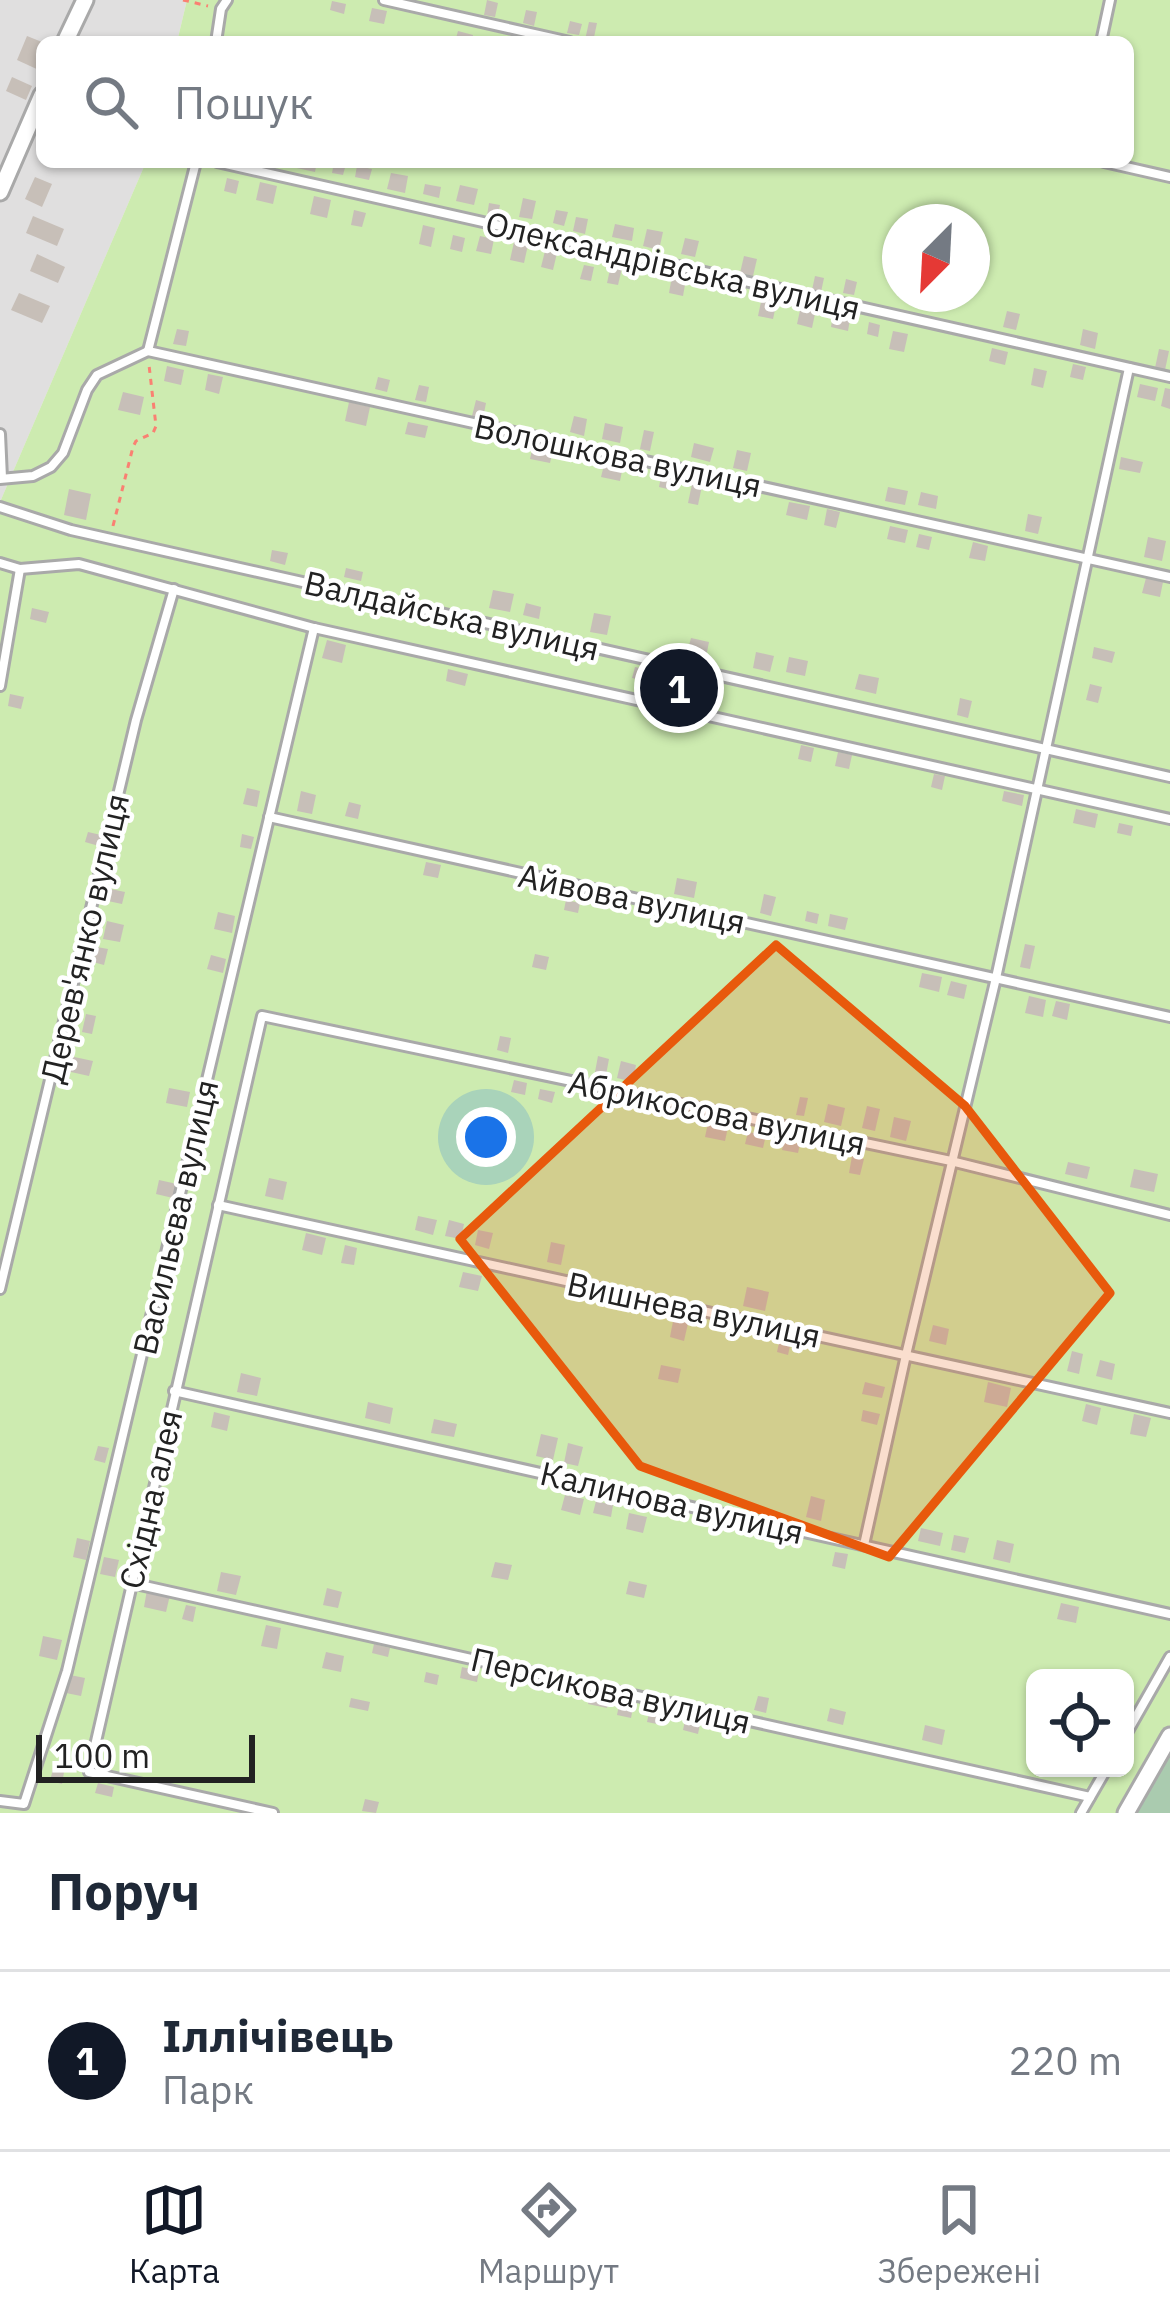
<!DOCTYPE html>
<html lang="uk">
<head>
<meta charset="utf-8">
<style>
	body { margin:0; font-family:"IBM Plex Sans",sans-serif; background:#f6f6f7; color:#1f2937 }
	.controls { position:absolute; right:36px; bottom:36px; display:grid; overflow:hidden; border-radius:18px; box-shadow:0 3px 9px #0004 }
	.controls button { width:108px; height:108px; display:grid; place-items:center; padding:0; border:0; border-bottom:3px solid #e0e1e3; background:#fff; color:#1f2937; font:60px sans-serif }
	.compass { position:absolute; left:882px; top:204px; width:108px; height:108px; border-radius:50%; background:#fff; box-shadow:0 3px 9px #0004; rotate:204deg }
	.scale { position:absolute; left:36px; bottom:30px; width:219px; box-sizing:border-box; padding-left:12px; border:6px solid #222; border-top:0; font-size:33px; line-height:42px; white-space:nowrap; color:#222; -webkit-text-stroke:9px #fff; paint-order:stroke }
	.you { position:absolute; left:486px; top:1137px; width:42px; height:42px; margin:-30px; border:9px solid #fff; border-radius:50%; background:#1a73e8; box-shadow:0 0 0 18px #1a73e833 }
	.badge { display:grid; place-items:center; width:78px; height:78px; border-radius:50%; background:#111827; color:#fff; font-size:39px; font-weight:700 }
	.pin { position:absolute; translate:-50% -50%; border:6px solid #fff; box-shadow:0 3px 12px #0006 }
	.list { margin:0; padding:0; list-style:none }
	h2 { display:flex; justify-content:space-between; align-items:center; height:156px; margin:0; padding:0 48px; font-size:51px }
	h2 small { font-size:39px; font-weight:400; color:#747a83 }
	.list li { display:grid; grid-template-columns:78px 1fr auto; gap:36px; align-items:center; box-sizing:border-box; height:180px; padding:0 48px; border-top:3px solid #e0e1e3 }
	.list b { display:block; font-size:45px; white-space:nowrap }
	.list p { margin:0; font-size:39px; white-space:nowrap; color:#747a83 }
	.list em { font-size:39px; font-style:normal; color:#747a83 }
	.icon { flex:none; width:66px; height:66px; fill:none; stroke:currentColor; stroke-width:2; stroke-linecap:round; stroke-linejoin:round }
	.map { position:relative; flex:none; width:1170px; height:1813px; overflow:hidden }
	.search { position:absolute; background:#fff; box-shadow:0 3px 9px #0004; left:36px; right:36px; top:36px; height:132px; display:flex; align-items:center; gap:30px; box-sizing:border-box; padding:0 42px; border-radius:18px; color:#747a83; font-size:45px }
	.sheet { height:336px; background:#fff }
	nav { display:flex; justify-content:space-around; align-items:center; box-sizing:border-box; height:168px; border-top:3px solid #e0e1e3; background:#fff; font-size:33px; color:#747a83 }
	nav a { display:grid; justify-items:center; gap:6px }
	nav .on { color:#111827 }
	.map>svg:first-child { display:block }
</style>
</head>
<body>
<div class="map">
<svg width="1170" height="1813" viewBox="0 0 1170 1813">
	<rect width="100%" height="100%" fill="#f2efe9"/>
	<!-- residential -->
	<path fill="#e0dfdf" d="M0,0H187L177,42H42V162H146L0,502Z"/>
	<!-- grass -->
	<path fill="#cdebb0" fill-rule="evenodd" d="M187,0H1170V1736L1126,1813H0V502L146,162H1128V42H177ZM900,222H972V294H900ZM1035,1678H1125V1768H1035Z"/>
	<!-- cemetery -->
	<path fill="#aacbaf" d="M1170,1736V1813H1126Z"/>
	<!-- building -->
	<g fill="#c7bfb8">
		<path d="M487,0L498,3L495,17L484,15Z"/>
		<path d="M332,1L346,4L344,14L330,10Z"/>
		<path d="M372,8L387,11L384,24L369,21Z"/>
		<path d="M526,10L537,12L534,26L523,23Z"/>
		<path d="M570,21L582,24L579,35L567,33Z"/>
		<path d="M589,22L597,23L593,42L585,40Z"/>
		<path d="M458,31L473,35L472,42H455Z"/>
		<path d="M27,36L42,42L41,71L17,60Z"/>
		<path d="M12,77L32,86L26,100L6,91Z"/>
		<path d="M293,162H317L315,172L292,167Z"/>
		<path d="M334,162L346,164L343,175L332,173Z"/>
		<path d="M357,166L372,169L369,180L355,177Z"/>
		<path d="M391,173L408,176L405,193L387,189Z"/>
		<path d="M35,177L52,184L42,207L25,199Z"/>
		<path d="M227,178L239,181L236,194L224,191Z"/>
		<path d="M260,182L277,186L273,204L256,200Z"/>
		<path d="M425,184L441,187L439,198L423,194Z"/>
		<path d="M460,185L478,189L474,205L456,201Z"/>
		<path d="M314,196L331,200L327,218L310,214Z"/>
		<path d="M523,198L536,201L532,219L519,217Z"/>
		<path d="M489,203L500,205L497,219L487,216Z"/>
		<path d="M354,210L366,213L362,227L351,225Z"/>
		<path d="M556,210L568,212L564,226L553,223Z"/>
		<path d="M33,216L64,229L57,246L26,233Z"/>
		<path d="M576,217L588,219L585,234L573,231Z"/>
		<path d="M615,224L634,228L632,241L612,237Z"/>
		<path d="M423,225L435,228L431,247L419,244Z"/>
		<path d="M647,229L663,232L659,250L643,246Z"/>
		<path d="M453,235L465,238L462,252L450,249Z"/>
		<path d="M480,236L494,239L491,254L476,251Z"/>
		<path d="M685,238L699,241L695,257L681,254Z"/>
		<path d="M514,242L528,245L524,263L510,260Z"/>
		<path d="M545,251L557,253L553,270L541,267Z"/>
		<path d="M37,254L65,267L58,283L30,271Z"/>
		<path d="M744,256L757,259L753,276L740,273Z"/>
		<path d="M584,265L594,267L591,281L580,279Z"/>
		<path d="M611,265L622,268L618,285L607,283Z"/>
		<path d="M672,276L686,279L683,296L669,293Z"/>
		<path d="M815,276L824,278L821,292L812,290Z"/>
		<path d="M846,279L857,282L854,295L843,293Z"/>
		<path d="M19,293L50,306L42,323L11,310Z"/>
		<path d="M905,294H920L918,305L904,302Z"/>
		<path d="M762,297L777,301L773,319L758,316Z"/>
		<path d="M801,306L816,309L812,328L797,324Z"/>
		<path d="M1007,311L1020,314L1016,330L1003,327Z"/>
		<path d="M833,315L850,319L848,331L831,327Z"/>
		<path d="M869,322L880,325L878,337L867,334Z"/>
		<path d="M177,329L189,331L186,346L173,344Z"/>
		<path d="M1083,329L1098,333L1095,349L1080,345Z"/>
		<path d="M893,331L908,334L904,352L889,349Z"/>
		<path d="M992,348L1008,352L1005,365L989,361Z"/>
		<path d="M1159,349L1169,351L1165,370L1155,368Z"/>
		<path d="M1073,364L1086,367L1083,380L1070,377Z"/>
		<path d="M167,366L184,370L181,385L164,381Z"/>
		<path d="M1034,368L1047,371L1043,388L1031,385Z"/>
		<path d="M208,374L223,377L219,394L205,390Z"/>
		<path d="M378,377L390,380L387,392L375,389Z"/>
		<path d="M1140,384L1158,388L1155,401L1137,397Z"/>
		<path d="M419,385L429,387L426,402L415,400Z"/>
		<path d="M1165,388L1170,389V409L1161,406Z"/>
		<path d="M123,392L144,397L140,415L118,410Z"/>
		<path d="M476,400L486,403L483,418L472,416Z"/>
		<path d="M349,402L370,407L366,426L345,421Z"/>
		<path d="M574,416L587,419L584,436L570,432Z"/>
		<path d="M408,422L428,426L425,438L405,434Z"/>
		<path d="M605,423L623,427L620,443L602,439Z"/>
		<path d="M644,430L654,432L650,451L640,449Z"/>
		<path d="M694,443L714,448L710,462L691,457Z"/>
		<path d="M533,445L553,450L550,463L530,459Z"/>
		<path d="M737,450L751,453L747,471L733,468Z"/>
		<path d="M1121,457L1143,462L1140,473L1119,469Z"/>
		<path d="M605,461L623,466L620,481L601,477Z"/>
		<path d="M662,471L679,475L676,491L659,487Z"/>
		<path d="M692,484L702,486L698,505L688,503Z"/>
		<path d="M888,487L908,491L905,505L885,501Z"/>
		<path d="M69,489L91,494L86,520L64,515Z"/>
		<path d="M921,492L938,496L936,509L918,505Z"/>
		<path d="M789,502L810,506L807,520L786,515Z"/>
		<path d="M827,509L840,512L836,528L824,525Z"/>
		<path d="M1028,514L1042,517L1038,534L1025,531Z"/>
		<path d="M890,526L908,530L905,543L887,539Z"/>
		<path d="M919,534L932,537L929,550L916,547Z"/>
		<path d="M1148,537L1166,541L1162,561L1144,557Z"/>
		<path d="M973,542L988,546L985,561L969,558Z"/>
		<path d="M272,550L288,553L285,565L270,561Z"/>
		<path d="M346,568L363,572L361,581L344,577Z"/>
		<path d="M1146,578L1163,582L1160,597L1142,593Z"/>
		<path d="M493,590L514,594L510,612L489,608Z"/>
		<path d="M526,603L541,607L539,619L523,615Z"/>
		<path d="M32,608L49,612L46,623L30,619Z"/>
		<path d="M594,613L611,616L607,635L590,632Z"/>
		<path d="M691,638L709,642L706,657L687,653Z"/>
		<path d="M327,640L346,645L342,663L322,658Z"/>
		<path d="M1094,647L1115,652L1112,663L1092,658Z"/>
		<path d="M756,652L774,656L770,672L753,668Z"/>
		<path d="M789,657L808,661L805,676L786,672Z"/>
		<path d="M635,667L653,671L650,682L632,678Z"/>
		<path d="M448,669L468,674L465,686L446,681Z"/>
		<path d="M859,674L879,678L876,694L855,689Z"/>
		<path d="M1090,684L1102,687L1098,703L1086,700Z"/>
		<path d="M10,694L24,697L21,709L8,706Z"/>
		<path d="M960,698L972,701L968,718L957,715Z"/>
		<path d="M801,745L814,748L811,762L798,759Z"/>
		<path d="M838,752L852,755L849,769L835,766Z"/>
		<path d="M934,774L945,776L942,790L931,787Z"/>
		<path d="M247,788L260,791L257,807L243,804Z"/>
		<path d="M301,791L316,795L312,814L297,811Z"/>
		<path d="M1004,791L1024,795L1022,806L1002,801Z"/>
		<path d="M349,802L361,805L358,819L345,816Z"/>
		<path d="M1076,809L1098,814L1095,828L1073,823Z"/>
		<path d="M1119,823L1133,826L1131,836L1117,833Z"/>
		<path d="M88,832L101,835L99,846L85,842Z"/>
		<path d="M242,834L254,837L251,849L240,847Z"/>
		<path d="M426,862L441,865L438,878L423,875Z"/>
		<path d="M677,878L697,882L694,898L674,894Z"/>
		<path d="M111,889L125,892L122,904L108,901Z"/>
		<path d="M764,894L776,897L771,916L760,913Z"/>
		<path d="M566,900L580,903L578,913L564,910Z"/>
		<path d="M807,911L819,914L817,924L805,921Z"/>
		<path d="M218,912L235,916L232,933L214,929Z"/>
		<path d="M830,914L848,918L845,930L828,926Z"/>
		<path d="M107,921L124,925L120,942L103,939Z"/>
		<path d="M1025,944L1035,946L1030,969L1020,967Z"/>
		<path d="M97,947L108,949L104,965L93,962Z"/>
		<path d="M535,954L549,957L546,970L532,967Z"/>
		<path d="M211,955L226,959L223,973L207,969Z"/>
		<path d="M922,973L942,977L939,992L919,987Z"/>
		<path d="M951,981L967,985L964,999L947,995Z"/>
		<path d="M1029,996L1046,1000L1043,1017L1025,1013Z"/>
		<path d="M1056,1001L1070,1004L1067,1020L1052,1016Z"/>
		<path d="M86,1014L96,1016L92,1034L82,1032Z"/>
		<path d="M500,1036L511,1038L508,1053L497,1050Z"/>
		<path d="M65,1055L93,1061L89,1076L62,1070Z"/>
		<path d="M598,1056L609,1059L606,1075L595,1072Z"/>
		<path d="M621,1061L636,1065L633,1082L617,1078Z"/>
		<path d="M514,1080L527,1083L525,1095L511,1092Z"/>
		<path d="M169,1088L190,1092L187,1107L166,1103Z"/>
		<path d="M540,1089L555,1092L552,1103L538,1099Z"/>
		<path d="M800,1097L808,1098L804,1116L796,1115Z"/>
		<path d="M828,1104L845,1108L841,1126L824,1122Z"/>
		<path d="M867,1106L880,1109L875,1131L862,1128Z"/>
		<path d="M894,1117L911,1121L906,1141L890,1137Z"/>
		<path d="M708,1123L728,1127L725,1141L705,1137Z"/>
		<path d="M748,1132L766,1135L763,1148L745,1144Z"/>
		<path d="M784,1141L800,1144L798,1153L782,1150Z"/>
		<path d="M852,1156L864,1159L860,1175L849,1173Z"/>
		<path d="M1068,1162L1090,1167L1087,1179L1065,1174Z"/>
		<path d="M1134,1169L1158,1174L1154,1192L1130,1187Z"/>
		<path d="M269,1178L287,1182L283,1200L265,1196Z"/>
		<path d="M159,1180L177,1184L173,1198L156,1194Z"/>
		<path d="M418,1216L437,1220L433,1235L415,1230Z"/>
		<path d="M449,1220L464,1224L461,1239L445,1236Z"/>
		<path d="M478,1230L493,1233L489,1249L475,1245Z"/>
		<path d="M306,1233L326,1238L322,1255L302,1250Z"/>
		<path d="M551,1242L565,1245L561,1265L547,1262Z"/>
		<path d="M345,1245L357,1248L354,1265L341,1263Z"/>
		<path d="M463,1272L482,1276L478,1291L459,1287Z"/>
		<path d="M747,1287L769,1292L765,1311L743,1306Z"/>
		<path d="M674,1316L689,1319L684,1341L670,1337Z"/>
		<path d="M933,1325L949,1329L946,1345L929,1341Z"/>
		<path d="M781,1334L792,1337L788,1355L777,1352Z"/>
		<path d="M1072,1351L1083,1354L1079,1374L1067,1371Z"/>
		<path d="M1100,1360L1115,1364L1112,1380L1096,1376Z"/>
		<path d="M661,1365L681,1369L678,1383L658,1379Z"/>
		<path d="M241,1373L261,1378L257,1396L237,1392Z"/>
		<path d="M865,1382L885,1387L882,1398L862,1394Z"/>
		<path d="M988,1382L1011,1388L1007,1407L984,1402Z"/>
		<path d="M368,1402L393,1408L390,1424L365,1418Z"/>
		<path d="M1086,1404L1101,1408L1097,1425L1082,1421Z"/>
		<path d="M863,1410L880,1414L877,1425L861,1421Z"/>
		<path d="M214,1412L230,1416L227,1431L211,1427Z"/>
		<path d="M1134,1414L1151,1418L1146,1437L1130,1434Z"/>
		<path d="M434,1419L457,1424L454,1437L431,1433Z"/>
		<path d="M541,1434L558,1438L553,1460L536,1456Z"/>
		<path d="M568,1443L583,1447L578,1466L564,1463Z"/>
		<path d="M98,1446L109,1448L105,1463L94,1460Z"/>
		<path d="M565,1495L584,1499L580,1515L561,1510Z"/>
		<path d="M811,1496L825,1500L821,1521L806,1517Z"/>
		<path d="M596,1501L613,1505L611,1517L593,1513Z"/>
		<path d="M629,1513L647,1517L643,1533L626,1529Z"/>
		<path d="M921,1528L943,1533L940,1546L918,1541Z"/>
		<path d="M954,1535L969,1538L965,1553L951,1550Z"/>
		<path d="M77,1538L90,1541L86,1560L73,1557Z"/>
		<path d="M997,1540L1014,1544L1010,1563L993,1559Z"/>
		<path d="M835,1552L848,1554L845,1569L832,1566Z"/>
		<path d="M104,1557L119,1560L115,1577L100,1574Z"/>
		<path d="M495,1562L512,1565L508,1580L491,1577Z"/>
		<path d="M221,1572L241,1576L236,1595L217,1591Z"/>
		<path d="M629,1581L647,1585L644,1598L626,1594Z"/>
		<path d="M327,1588L342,1592L338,1608L323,1605Z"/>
		<path d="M147,1590L170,1595L166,1612L144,1607Z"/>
		<path d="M1061,1603L1079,1607L1076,1623L1057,1619Z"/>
		<path d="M186,1605L196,1607L193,1622L182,1619Z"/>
		<path d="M266,1625L281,1628L277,1649L261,1646Z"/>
		<path d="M43,1636L62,1640L57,1660L39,1656Z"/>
		<path d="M374,1644L390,1648L388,1657L372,1653Z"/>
		<path d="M326,1652L344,1656L341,1672L322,1668Z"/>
		<path d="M462,1667L479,1671L477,1682L460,1678Z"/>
		<path d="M426,1672L439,1675L437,1685L424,1682Z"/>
		<path d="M70,1675L85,1678L81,1696L66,1693Z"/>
		<path d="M590,1695L609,1699L607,1708L588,1704Z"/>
		<path d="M758,1696L769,1698L766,1713L754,1710Z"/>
		<path d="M351,1698L370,1702L368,1711L349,1707Z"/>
		<path d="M620,1700L634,1703L631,1718L617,1715Z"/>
		<path d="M650,1708L665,1711L662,1725L647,1722Z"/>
		<path d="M830,1708L846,1712L843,1725L827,1721Z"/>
		<path d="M686,1716L701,1719L698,1734L683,1730Z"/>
		<path d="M925,1725L945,1730L942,1745L922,1740Z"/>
		<path d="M53,1769L64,1772L62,1784L50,1781Z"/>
		<path d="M98,1783L114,1787L112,1797L95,1793Z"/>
		<path d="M365,1799L379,1802L376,1813L362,1811Z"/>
	</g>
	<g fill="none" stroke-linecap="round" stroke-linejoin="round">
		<defs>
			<g id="service">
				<path d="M384,0L570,42"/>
				<path d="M216,42L221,9L227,0"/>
				<path d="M1101,42L1110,0"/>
				<path d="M217,162L1170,377"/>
				<path d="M1104,162L1170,177"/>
				<path d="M148,351L1170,577"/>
				<path d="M148,351L196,162"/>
				<path d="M0,434L2,478"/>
				<path d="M0,479L33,476L51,467L63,453L87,390L97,375L148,351"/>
				<path d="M0,507L71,530L1170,777"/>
				<path d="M0,563L20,569L79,564L314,628L1170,819"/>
				<path d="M0,686L20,569"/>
				<path d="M269,817L1170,1017"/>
				<path d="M218,1205L1170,1413"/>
				<path d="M0,1289L136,720L174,589"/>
				<path d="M174,1391L1170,1614"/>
				<path d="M864,1545L906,1355L996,978L1129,368"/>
				<path d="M131,1583L1090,1797"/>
				<path d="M1125,1736L1170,1657"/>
				<path d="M0,1801L24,1804L67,1671L314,628"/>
				<path d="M273,1813L89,1772L262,1016L951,1161L1170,1215"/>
				<path d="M1081,1813L1107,1768"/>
			</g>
			<g id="minor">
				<path d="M65,42L85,0"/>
				<path d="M0,192L42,95"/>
				<path d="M1126,1813L1170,1736"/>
			</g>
		</defs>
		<!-- service casing -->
		<use href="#service" stroke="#a9a9a9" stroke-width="14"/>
		<!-- minor casing -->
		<use href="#minor" stroke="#a9a9a9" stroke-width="21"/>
		<!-- path -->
		<g stroke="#fa8072" stroke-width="3" stroke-dasharray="6 6" stroke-linecap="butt">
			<path d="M183,0L208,6"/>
			<path d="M113,526L133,447L136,441L153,433L156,426L149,365"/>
		</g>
		<!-- service -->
		<use href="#service" stroke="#fff" stroke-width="8"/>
		<!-- minor -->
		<use href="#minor" stroke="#fff" stroke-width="15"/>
	</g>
	<!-- marked area -->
	<path fill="#e8590c" fill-opacity="0.2" stroke="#e8590c" stroke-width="9" stroke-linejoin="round" d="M776,945L965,1106L1110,1293L889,1557L640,1466L460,1239Z"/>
	<g text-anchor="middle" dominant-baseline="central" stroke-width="9" stroke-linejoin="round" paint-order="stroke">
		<!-- street labels -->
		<g font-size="33" fill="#222" stroke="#fff">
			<text transform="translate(673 265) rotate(13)">Олександрівська вулиця</text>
			<text transform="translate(618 455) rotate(12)">Волошкова вулиця</text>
			<text transform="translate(452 615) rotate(13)">Валдайська вулиця</text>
			<text transform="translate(632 898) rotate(12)">Айвова вулиця</text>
			<text transform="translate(84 938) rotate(-77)">Дерев'янко вулиця</text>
			<text transform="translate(717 1112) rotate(12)">Абрикосова вулиця</text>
			<text transform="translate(175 1217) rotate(-77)">Васильєва вулиця</text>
			<text transform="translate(694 1309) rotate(12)">Вишнева вулиця</text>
			<text transform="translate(150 1499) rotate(-77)">Східна алея</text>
			<text transform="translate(672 1502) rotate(13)">Калинова вулиця</text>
			<text transform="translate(611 1690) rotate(13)">Персикова вулиця</text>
		</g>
	</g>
</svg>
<div class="controls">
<button><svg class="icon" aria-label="locate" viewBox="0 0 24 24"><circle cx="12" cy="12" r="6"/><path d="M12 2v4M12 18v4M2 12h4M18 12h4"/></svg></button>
</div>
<svg class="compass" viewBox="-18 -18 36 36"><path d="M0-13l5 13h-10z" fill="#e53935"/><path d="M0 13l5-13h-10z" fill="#747a83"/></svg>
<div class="scale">100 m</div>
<div class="you"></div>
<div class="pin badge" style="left:679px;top:688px">1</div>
<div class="search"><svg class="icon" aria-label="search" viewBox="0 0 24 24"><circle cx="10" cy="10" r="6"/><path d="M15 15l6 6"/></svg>Пошук</div>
</div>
<section class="sheet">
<h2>Поруч<small></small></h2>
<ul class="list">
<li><span class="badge">1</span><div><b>Іллічівець</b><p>Парк</p></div><em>220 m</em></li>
</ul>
</section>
<nav>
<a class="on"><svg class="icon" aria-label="map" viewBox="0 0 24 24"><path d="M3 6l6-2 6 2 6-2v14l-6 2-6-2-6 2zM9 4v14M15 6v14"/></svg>Карта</a>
<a><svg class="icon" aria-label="directions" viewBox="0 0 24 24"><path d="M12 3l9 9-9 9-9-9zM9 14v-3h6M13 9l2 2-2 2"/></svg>Маршрут</a>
<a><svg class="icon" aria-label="saved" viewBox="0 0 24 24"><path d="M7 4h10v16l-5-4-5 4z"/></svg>Збережені</a>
</nav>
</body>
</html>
